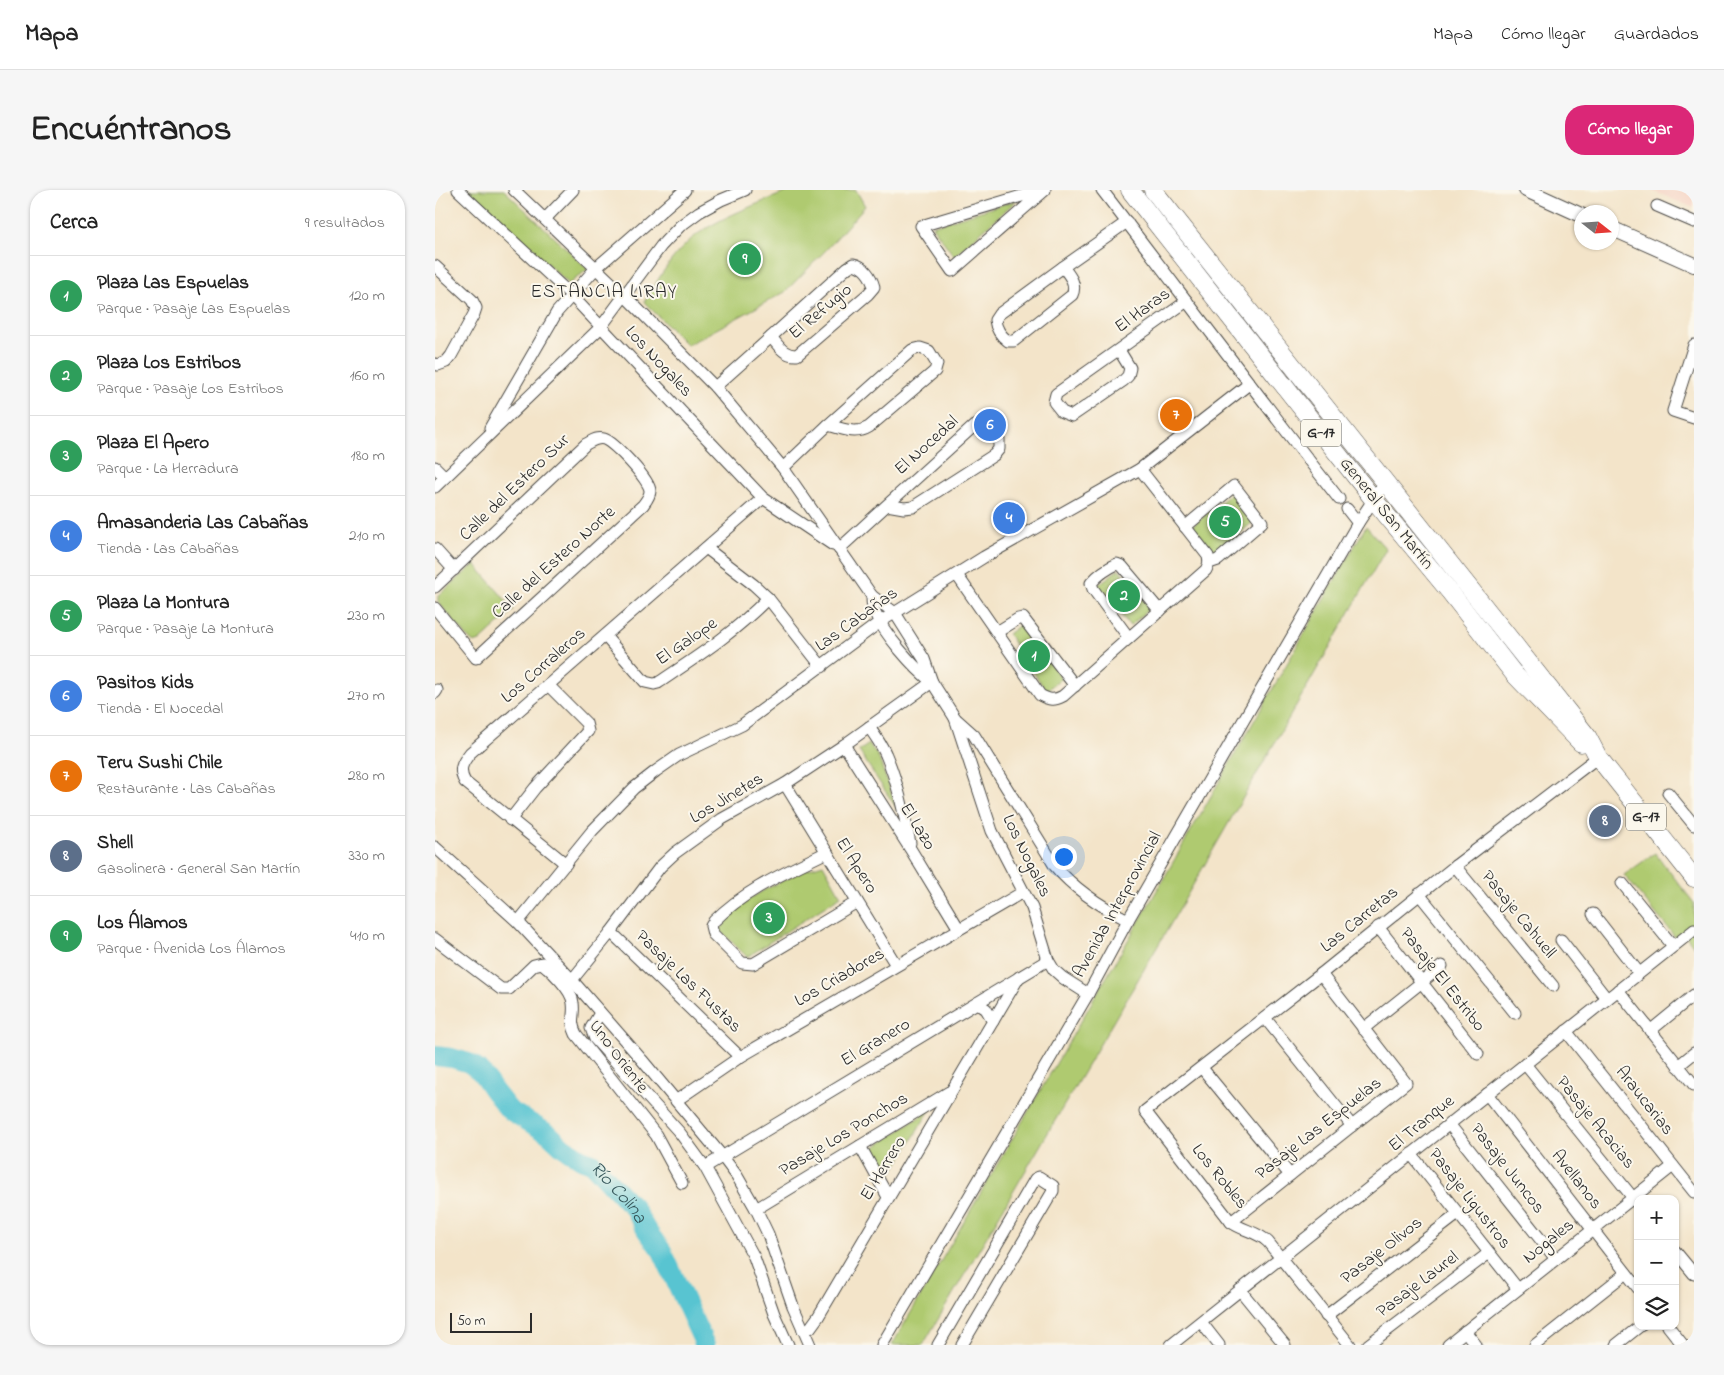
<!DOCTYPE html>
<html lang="es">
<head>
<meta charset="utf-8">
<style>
	body { margin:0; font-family:"Indie Flower",sans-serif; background:#f6f6f6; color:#222 }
	.controls { position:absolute; right:15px; bottom:15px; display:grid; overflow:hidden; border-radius:10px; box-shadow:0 1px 4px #0004 }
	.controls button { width:45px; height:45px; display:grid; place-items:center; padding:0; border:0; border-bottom:1px solid #e0e0e0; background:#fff; color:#222; font:25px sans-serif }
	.compass { position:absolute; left:1139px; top:15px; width:45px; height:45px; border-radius:50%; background:#fff; box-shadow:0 1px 4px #0004; rotate:107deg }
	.scale { position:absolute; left:15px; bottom:12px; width:82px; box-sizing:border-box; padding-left:5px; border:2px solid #2b2b2b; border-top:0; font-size:14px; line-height:18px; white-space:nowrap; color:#2b2b2b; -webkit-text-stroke:4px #fbf7ec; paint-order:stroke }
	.you { position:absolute; left:628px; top:666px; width:18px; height:18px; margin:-12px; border:4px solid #fff; border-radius:50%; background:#1a73e8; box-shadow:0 0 0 8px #1a73e833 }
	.badge { display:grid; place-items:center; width:32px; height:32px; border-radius:50%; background:#db2777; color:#fff; font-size:16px; font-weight:700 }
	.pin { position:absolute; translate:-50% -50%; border:2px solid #fff; box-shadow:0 1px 5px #0006 }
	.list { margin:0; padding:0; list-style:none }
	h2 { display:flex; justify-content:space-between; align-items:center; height:65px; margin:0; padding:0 20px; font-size:21px }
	h2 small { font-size:16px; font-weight:400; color:#767676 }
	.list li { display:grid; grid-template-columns:32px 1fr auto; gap:15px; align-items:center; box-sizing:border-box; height:80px; padding:0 20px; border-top:1px solid #e0e0e0 }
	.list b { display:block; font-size:19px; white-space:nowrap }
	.list p { margin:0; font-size:16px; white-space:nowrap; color:#767676 }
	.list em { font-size:16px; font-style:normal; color:#767676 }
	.icon { flex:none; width:28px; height:28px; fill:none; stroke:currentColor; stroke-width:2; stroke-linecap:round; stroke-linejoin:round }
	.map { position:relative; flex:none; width:1259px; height:1155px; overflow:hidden; border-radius:20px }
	header { display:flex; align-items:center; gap:30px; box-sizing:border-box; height:70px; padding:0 25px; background:#fff; border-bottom:1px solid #e0e0e0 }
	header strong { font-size:24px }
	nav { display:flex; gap:28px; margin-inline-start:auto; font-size:18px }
	.intro { display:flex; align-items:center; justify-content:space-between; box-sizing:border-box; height:120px; padding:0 30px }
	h1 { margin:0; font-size:35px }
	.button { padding:12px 22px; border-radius:20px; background:#db2777; color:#fff; font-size:18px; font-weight:700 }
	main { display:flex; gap:30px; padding:0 30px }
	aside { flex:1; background:#fff; border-radius:20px; box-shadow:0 1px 4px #0004 }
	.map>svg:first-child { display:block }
</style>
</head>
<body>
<header>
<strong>Mapa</strong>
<nav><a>Mapa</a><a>Cómo llegar</a><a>Guardados</a></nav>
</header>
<div class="intro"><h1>Encuéntranos</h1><a class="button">Cómo llegar</a></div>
<main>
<aside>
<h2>Cerca<small>9 resultados</small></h2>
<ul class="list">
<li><span class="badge" style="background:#2e9e5b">1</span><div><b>Plaza Las Espuelas</b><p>Parque · Pasaje Las Espuelas</p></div><em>120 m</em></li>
<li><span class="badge" style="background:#2e9e5b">2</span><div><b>Plaza Los Estribos</b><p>Parque · Pasaje Los Estribos</p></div><em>160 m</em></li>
<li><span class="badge" style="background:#2e9e5b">3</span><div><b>Plaza El Apero</b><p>Parque · La Herradura</p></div><em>180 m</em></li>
<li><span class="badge" style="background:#3f7fe0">4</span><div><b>Amasanderia Las Cabañas</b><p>Tienda · Las Cabañas</p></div><em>210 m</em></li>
<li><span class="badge" style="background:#2e9e5b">5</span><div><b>Plaza La Montura</b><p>Parque · Pasaje La Montura</p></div><em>230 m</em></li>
<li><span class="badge" style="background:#3f7fe0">6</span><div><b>Pasitos Kids</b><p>Tienda · El Nocedal</p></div><em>270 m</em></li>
<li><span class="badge" style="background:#e8710a">7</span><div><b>Teru Sushi Chile</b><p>Restaurante · Las Cabañas</p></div><em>280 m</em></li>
<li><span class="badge" style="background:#5c6f8a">8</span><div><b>Shell</b><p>Gasolinera · General San Martín</p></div><em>330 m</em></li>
<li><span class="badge" style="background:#2e9e5b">9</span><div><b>Los Álamos</b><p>Parque · Avenida Los Álamos</p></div><em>410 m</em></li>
</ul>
</aside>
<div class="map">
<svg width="1259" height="1155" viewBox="0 0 1259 1155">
	<rect width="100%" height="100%" fill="#fbf7ec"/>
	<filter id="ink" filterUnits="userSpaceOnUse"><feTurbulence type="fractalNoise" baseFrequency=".02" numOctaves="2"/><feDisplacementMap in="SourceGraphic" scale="10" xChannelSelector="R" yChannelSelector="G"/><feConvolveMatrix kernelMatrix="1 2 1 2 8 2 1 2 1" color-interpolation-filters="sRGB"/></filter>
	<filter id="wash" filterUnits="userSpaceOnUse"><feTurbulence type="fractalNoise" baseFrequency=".0096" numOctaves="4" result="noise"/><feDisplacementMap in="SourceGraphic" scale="20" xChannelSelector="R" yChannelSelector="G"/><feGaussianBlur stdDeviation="1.12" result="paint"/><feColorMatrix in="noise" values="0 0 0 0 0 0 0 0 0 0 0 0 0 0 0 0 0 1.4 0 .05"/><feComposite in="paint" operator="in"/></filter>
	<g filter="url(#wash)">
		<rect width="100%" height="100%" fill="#f3e4c9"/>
		<!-- built -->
		<path fill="#f5d2c2" d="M1215,0H1259V18Z"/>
		<!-- green -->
		<g fill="#afca70" stroke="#6d7a4e">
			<path d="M33,0H69L153,79L134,94Z"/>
			<path d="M356,0H421L430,16L391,60L350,102L252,155L209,112C222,92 233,71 250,55C274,30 324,14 356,0Z"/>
			<path d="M582,10L519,66L497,36Z"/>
			<path d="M798,302L821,329L781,365L758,335Z"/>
			<path d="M931,336L951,359L731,742L488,1155H457L706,728Z"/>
			<path d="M40,374L79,420L45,451L39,453L35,450L3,412V406Z"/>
			<path d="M684,379L715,418L695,436L663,395Z"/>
			<path d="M586,434L626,488L611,501L573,444Z"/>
			<path d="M434,554L443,566L462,619L424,561Z"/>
			<path d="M1220,663L1259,713V757L1249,743L1240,747L1189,685Z"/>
			<path d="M388,674L406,706L312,767L285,740L304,715L331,699L369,680Z"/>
			<path d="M495,920L452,991L434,961Z"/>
		</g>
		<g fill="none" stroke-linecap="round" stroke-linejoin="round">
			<!-- river -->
			<path stroke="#58c4d1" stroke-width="20" id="s1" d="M0,866L17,868L34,873L46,882L59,901L74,920L114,944L128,957L146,969L157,973L191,1010L197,1015L212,1041L227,1061L270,1155"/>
		</g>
	</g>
	<g filter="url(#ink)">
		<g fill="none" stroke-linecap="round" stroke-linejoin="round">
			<defs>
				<g id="minor">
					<path d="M23,0L136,105L328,308L398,355"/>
					<path d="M79,0L189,105L280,197L348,278L437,406L460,423L489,469L497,492L520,528L539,545L620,676C640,700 665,716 693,730"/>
					<path d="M607,0L486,36L517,81L610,0"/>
					<path d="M667,0C746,103 824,207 904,309"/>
					<path d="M1222,16L1259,32"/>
					<path d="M110,29L138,0"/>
					<path d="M418,74C429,76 436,86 439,97L433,104L362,165C349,166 344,156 336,147L412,78Z"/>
					<path d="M0,76L37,110L41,118L39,124L16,166L11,172L3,175L0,174"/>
					<path d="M628,77C635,86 642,94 637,105L579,151H573C566,146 561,139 560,130L564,124Z"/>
					<path d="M628,77L692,32"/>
					<path d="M1259,155L1238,221L1259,228"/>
					<path d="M485,158L494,161L502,174L500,181L434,237C421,245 407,239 393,235L477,160Z"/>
					<path d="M684,160L695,178L693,186L688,191L637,226L627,222L619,212L621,204L752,111"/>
					<path d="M280,197L336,147"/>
					<path d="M55,238L122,122L161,78L250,0"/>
					<path d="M0,277L10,287"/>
					<path d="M348,278L393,235"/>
					<path d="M0,297L166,137L226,56L245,36L264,22L286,10L310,0"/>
					<path d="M912,319L923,333"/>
					<path d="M750,337L799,296L827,332L783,370L774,373"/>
					<path d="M271,358L319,395L333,408L387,477"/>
					<path d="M0,359L19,380"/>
					<path d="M404,359L452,315L469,318L478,317L559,265L564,259V250L554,238L547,234L539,236L452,315"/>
					<path d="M522,385L605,505C614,510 619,511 628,506L771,380L774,373L773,366L705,279"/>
					<path d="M0,397L151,254C157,251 162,247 169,249C179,252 215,290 215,301C215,306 211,311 208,315L41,468L0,418"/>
					<path d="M437,406C437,411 437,417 439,421C449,444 478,477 497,492"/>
					<path d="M562,442L583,429L588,428L640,496"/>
					<path d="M170,446L210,492L219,494L223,493C263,466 299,443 333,408"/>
					<path d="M694,448L658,399L656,393C663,385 673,378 682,374L687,376L725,421"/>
					<path d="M0,503L2,500"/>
					<path d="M520,528L557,641L597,718L613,770L619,780L628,788L653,804"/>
					<path d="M434,537C440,546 447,555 451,565C463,593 469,623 475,653"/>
					<path d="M409,555L476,660L524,739"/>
					<path d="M350,594L461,775"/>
					<path d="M1233,603L1259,635"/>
					<path d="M75,630L100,598L153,541L151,533L113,495"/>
					<path d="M0,657L83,732L137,790L207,870L287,966L302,986L321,1019L333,1044L358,1116L375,1155"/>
					<path d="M392,662C352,682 311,699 279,731L276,736L278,744L307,773L318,774L422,712"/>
					<path d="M131,674L30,592C23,580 27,573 35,563L328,308"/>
					<path d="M1020,676L1118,796"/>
					<path d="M1187,693L1238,756"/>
					<path d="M984,704L1080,823"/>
					<path d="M1158,724L1204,783"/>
					<path d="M83,732L157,641L199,598L221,581L244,565L307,535L445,432L549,367L705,279L814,194"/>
					<path d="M943,737L1043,864"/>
					<path d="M176,742L305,867"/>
					<path d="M0,749L66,799H74L99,775L107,773C117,781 137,800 138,813C140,827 134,829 141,844L221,945L247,993"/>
					<path d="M1126,750L1172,809"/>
					<path d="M137,790L176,742L225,677L240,663L287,629L350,594L409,555L497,492"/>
					<path d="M1183,800L1259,895"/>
					<path d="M542,813L551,819L558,831"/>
					<path d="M165,823L156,838L160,849L245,943L270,977L319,1067L339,1124L353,1155"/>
					<path d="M830,828L917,936"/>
					<path d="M928,839L1007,776"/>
					<path d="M1131,841L1259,1002"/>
					<path d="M1215,841L1259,805"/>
					<path d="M1090,874L1203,1014"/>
					<path d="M1243,876L1259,863"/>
					<path d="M767,878L855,985"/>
					<path d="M1052,904L1203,1098"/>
					<path d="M242,910L305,867L588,702"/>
					<path d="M1014,934L1121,1069"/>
					<path d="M425,956L453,1007"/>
					<path d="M976,964L1083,1099"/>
					<path d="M270,977L613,770"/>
					<path d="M321,1019L514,902"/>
					<path d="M796,1032L971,893L886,784"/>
					<path d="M1240,1061L1259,1084"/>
					<path d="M805,1100L850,1155"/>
					<path d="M891,1126L1023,1024"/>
					<path d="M766,1132L784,1155"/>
					<path d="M1233,1136L1248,1155"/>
					<path d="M368,1140L375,1138L383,1127L584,787"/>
					<path d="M1030,1141L1041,1155"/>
					<path d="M447,1155L653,804L693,730L811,526L923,333L950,292"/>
					<path d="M503,1155L600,989L604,987L618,996V1001L527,1155"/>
					<path d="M736,1155L1259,740"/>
					<path d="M915,1155L833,1052C822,1041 808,1041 796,1032L710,921L886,784L1020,676L1163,567"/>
					<path d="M933,1155L1054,1063"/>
					<path d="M1013,1155L1238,976"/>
					<path d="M1100,1155L1191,1083"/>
					<path d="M1181,1155L1205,1136"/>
				</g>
				<g id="tertiary">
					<path d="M1091,0L1146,25"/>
					<path d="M1176,38L1259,75"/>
				</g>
				<g id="primary">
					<path d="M695,0L939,310L1015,402L1079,484L1146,553"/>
					<path d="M718,0L1152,546L1163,567L1259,688"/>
				</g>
			</defs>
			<!-- minor casing -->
			<use href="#minor" stroke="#494743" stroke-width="13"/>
			<!-- tertiary casing -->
			<use href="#tertiary" stroke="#494743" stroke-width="16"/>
			<!-- primary casing -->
			<use href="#primary" stroke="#494743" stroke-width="19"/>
			<!-- minor -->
			<use href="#minor" stroke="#fff" stroke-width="11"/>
			<!-- tertiary -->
			<use href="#tertiary" stroke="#fff" stroke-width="14"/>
			<!-- primary -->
			<use href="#primary" stroke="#fff" stroke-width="18"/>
		</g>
	</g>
	<g text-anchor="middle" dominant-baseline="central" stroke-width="4" stroke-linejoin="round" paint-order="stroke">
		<!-- shield labels -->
		<g fill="#fbf7ec" stroke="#696865" stroke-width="1">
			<rect x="866" y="229.5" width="40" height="27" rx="4"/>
			<rect x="1191" y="613.5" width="40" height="27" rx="4"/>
		</g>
		<g font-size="16" font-weight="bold" fill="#2b2b2b">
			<text x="886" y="243">G-17</text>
			<text x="1211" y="627">G-17</text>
		</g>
		<!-- street labels -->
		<g font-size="18" fill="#2b2b2b" stroke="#fbf7ec">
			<text transform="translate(708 121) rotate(-36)">El Haras</text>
			<text transform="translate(386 122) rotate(-40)">El Refugio</text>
			<text transform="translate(223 172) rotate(47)">Los Nogales</text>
			<text transform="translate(492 256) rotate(-42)">El Nocedal</text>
			<text transform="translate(80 298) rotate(-44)">Calle del Estero Sur</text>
			<text transform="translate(951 324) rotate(51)">General San Martín</text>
			<text transform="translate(119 373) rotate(-42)">Calle del Estero Norte</text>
			<text transform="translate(422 430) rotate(-36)">Las Cabañas</text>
			<text transform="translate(252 452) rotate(-35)">El Galope</text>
			<text transform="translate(109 476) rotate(-41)">Los Corraleros</text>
			<text transform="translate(292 609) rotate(-31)">Los Jinetes</text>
			<text transform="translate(482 637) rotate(58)">El Lazo</text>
			<text transform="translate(591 666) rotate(64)">Los Nogales</text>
			<text transform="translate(421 676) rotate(58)">El Apero</text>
			<text transform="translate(683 715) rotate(-61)">Avenida Interprovincial</text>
			<text transform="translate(1083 725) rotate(51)">Pasaje Cahuell</text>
			<text transform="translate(925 730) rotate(-39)">Las Carretas</text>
			<text transform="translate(405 788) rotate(-30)">Los Criadores</text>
			<text transform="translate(1007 790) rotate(52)">Pasaje El Estribo</text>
			<text transform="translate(253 792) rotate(44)">Pasaje Las Fustas</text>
			<text transform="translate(441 853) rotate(-31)">El Granero</text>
			<text transform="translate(183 867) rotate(53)">Uno Oriente</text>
			<text transform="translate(1209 911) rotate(52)">Araucarias</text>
			<text transform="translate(1160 933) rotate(51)">Pasaje Acacias</text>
			<text transform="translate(987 934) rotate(-39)">El Tranque</text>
			<text transform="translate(884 939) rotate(-38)">Pasaje Las Espuelas</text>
			<text transform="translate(409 945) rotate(-31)">Pasaje Los Ponchos</text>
			<text transform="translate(449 979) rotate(-59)">El Herrero</text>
			<text transform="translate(1072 979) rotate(52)">Pasaje Juncos</text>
			<text transform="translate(784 987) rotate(51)">Los Robles</text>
			<text transform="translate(1141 990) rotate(52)">Avellanos</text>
			<text transform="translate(1034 1009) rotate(52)">Pasaje Ligustros</text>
			<text transform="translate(1114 1052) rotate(-39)">Nogales</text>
			<text transform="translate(947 1061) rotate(-38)">Pasaje Olivos</text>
			<text transform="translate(983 1095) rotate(-37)">Pasaje Laurel</text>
		</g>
		<!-- neighbourhood labels -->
		<g font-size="19" letter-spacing="1" fill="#2b2b2b" stroke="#fbf7ec">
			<text x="169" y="102">ESTANCIA LIRAY</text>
		</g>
		<!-- water labels -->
		<g font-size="19" font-style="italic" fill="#38595d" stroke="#fbf7ec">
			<text stroke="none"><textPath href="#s1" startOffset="236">Río Colina</textPath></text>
		</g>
	</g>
</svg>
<div class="controls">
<button>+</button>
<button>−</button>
<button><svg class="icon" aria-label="layers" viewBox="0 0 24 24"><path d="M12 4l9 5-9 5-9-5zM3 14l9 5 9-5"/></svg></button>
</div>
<svg class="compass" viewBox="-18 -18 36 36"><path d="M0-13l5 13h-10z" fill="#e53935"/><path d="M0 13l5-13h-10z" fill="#767676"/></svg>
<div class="scale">50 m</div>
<div class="you"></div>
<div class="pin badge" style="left:599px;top:466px;background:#2e9e5b">1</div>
<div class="pin badge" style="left:689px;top:406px;background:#2e9e5b">2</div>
<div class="pin badge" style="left:334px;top:728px;background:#2e9e5b">3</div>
<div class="pin badge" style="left:574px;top:328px;background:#3f7fe0">4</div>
<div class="pin badge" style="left:790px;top:332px;background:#2e9e5b">5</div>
<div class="pin badge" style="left:555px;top:235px;background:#3f7fe0">6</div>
<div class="pin badge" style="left:741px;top:225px;background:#e8710a">7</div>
<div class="pin badge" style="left:1170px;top:631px;background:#5c6f8a">8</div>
<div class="pin badge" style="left:310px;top:69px;background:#2e9e5b">9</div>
</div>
</main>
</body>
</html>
